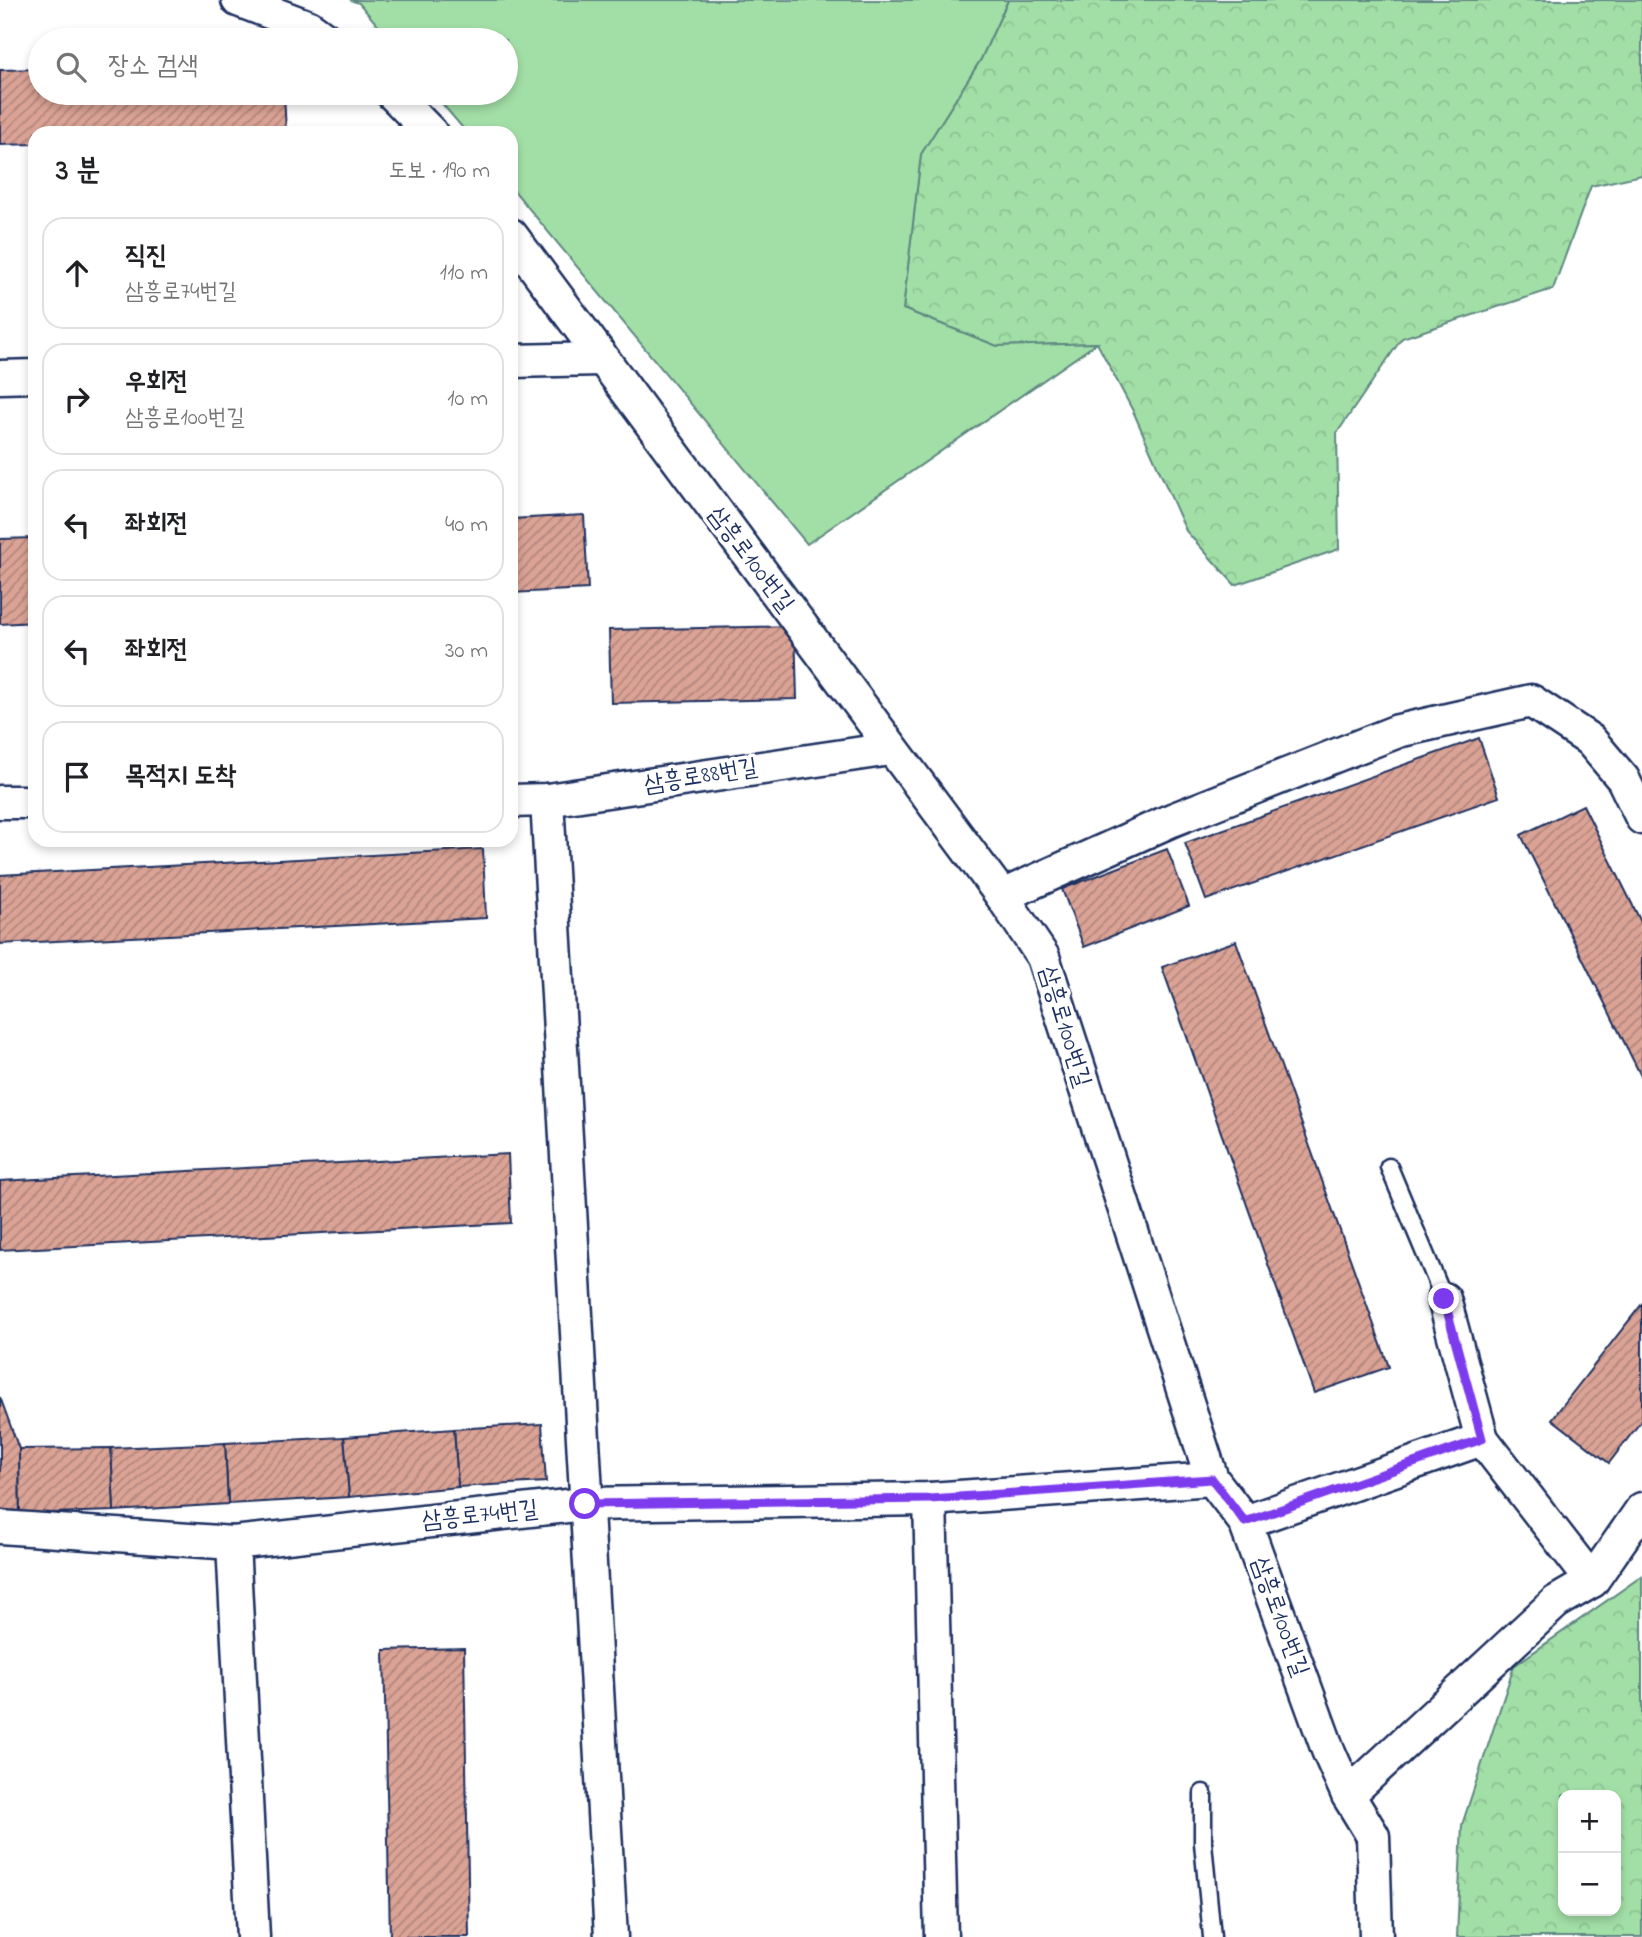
<!DOCTYPE html>
<html lang="ko">
<head>
<meta charset="utf-8">
<style>
	body { margin:0; font-family:"Indie Flower","Poor Story",sans-serif; background:#f2f2f2; color:#202124 }
	.controls { position:absolute; right:21px; bottom:21px; display:grid; overflow:hidden; border-radius:14px; box-shadow:0 4px 10px #0003 }
	.controls button { width:63px; height:63px; display:grid; place-items:center; padding:0; border:0; border-bottom:2px solid #e0e0e0; background:#fff; color:#202124; font:35px sans-serif }
	.stop { position:absolute; width:21px; height:21px; margin:-16px; border:5px solid #7c3aed; border-radius:50%; background:#fff }
	.stop.end { background:#7c3aed; border-color:#fff; box-shadow:0 2px 7px #0008 }
	.list { margin:0; padding:0; list-style:none }
	h2 { display:flex; justify-content:space-between; align-items:center; height:91px; margin:0; padding:0 28px; font-size:30px }
	h2 small { font-size:23px; font-weight:400; color:#757577 }
	.list li { display:grid; grid-template-columns:46px 1fr auto; gap:21px; align-items:center; box-sizing:border-box; height:112px; margin:0 14px 14px; padding:0 14px; border:2px solid #e0e0e0; border-radius:21px }
	.list b { display:block; font-size:26px; white-space:nowrap }
	.list p { margin:0; font-size:23px; white-space:nowrap; color:#757577 }
	.list em { font-size:23px; font-style:normal; color:#757577 }
	.icon { flex:none; width:38px; height:38px; fill:none; stroke:currentColor; stroke-width:2; stroke-linecap:round; stroke-linejoin:round }
	.map { position:relative; flex:none; width:1642px; height:1937px; overflow:hidden }
	.search { position:absolute; background:#fff; box-shadow:0 4px 10px #0003; left:28px; top:28px; width:490px; height:77px; display:flex; align-items:center; gap:18px; box-sizing:border-box; padding:0 24px; border-radius:38px; color:#757577; font-size:26px }
	.panel { position:absolute; background:#fff; box-shadow:0 4px 10px #0003; left:28px; top:126px; width:490px; height:721px; border-radius:21px }
	.map>svg:first-child { display:block }
</style>
</head>
<body>
<div class="map">
<svg width="1642" height="1937" viewBox="0 0 1642 1937">
	<defs>
		<pattern id="forest-crowns" width="20" height="18" patternUnits="userSpaceOnUse" patternTransform="scale(1.75)"><rect width="20" height="18" fill="#a2dfa6"/><path d="M2 6a3 3 0 1 1 6 0M12 15a3 3 0 1 1 6 0" fill="none" stroke="#8bc091"/></pattern>
		<pattern id="building-hatch" width="6" height="6" patternUnits="userSpaceOnUse" patternTransform="scale(1.75)"><rect width="6" height="6" fill="#dba395"/><path d="M-1 1l2-2M0 6l6-6M5 7l2-2" fill="none" stroke="#b1857d"/></pattern>
	</defs>
	<rect width="100%" height="100%" fill="#fff"/>
	<filter id="ink" filterUnits="userSpaceOnUse"><feTurbulence type="fractalNoise" baseFrequency=".0143" numOctaves="2"/><feDisplacementMap in="SourceGraphic" scale="14" xChannelSelector="R" yChannelSelector="G"/><feConvolveMatrix kernelMatrix="1 2 1 2 8 2 1 2 1" color-interpolation-filters="sRGB"/></filter>
	<g filter="url(#ink)">
		<!-- forest -->
		<g fill="url(#forest-crowns)" stroke="#5e8782" stroke-width="2" fill-rule="evenodd">
			<path d="M1008,0H1642V175L1591,186L1553,289L1402,338L1337,433L1339,549L1235,585L1186,531L1133,411L1097,343L997,346L903,309L921,154L981,59Z"/>
			<path d="M1642,1576V1937H1457L1462,1825L1514,1666ZM1563,1795H1616V1911H1563Z"/>
		</g>
		<!-- park -->
		<path fill="#a2dfa6" stroke="#5e8782" stroke-width="2" d="M350,0H1008L981,59L921,154L903,309L997,346L1097,343L807,544L511,187V133H467L433,93H506V40H390L359,3Z"/>
		<!-- building -->
		<g fill="url(#building-hatch)" stroke="#1b2f5e" stroke-width="2">
			<path d="M40,69V93H284L286,133H35V144L0,145V70Z"/>
			<path d="M584,515L588,589L511,593V519Z"/>
			<path d="M35,538V622L0,624V539Z"/>
			<path d="M795,626L797,699L611,703L609,630Z"/>
			<path d="M1479,738L1499,797L1206,900L1185,843Z"/>
			<path d="M1583,805L1642,924V1078L1521,835Z"/>
			<path d="M483,849L486,918L0,944V875Z"/>
			<path d="M1167,849L1189,906L1084,947L1062,889Z"/>
			<path d="M1236,941L1389,1367L1314,1393L1162,967Z"/>
			<path d="M508,1154L511,1223L0,1250V1181Z"/>
			<path d="M1642,1304V1420L1609,1463L1552,1419Z"/>
			<path d="M0,1397L19,1449L20,1514L0,1515Z"/>
			<path d="M542,1424L546,1482L458,1487L454,1429Z"/>
			<path d="M454,1429L458,1487L349,1497L344,1437Z"/>
			<path d="M344,1437L349,1497L228,1504L225,1443Z"/>
			<path d="M225,1443L228,1504L114,1511L111,1448Z"/>
			<path d="M111,1448L114,1511L20,1514L19,1449Z"/>
			<path d="M464,1648L469,1937H390L384,1650Z"/>
		</g>
		<g fill="none" stroke-linecap="round" stroke-linejoin="round">
			<defs>
				<g id="lane">
					<path d="M1389,1167L1444,1299"/>
					<path d="M1203,1793V1843L1212,1937"/>
				</g>
				<g id="street">
					<path d="M238,0L309,27L327,40"/>
					<path d="M392,93L431,133"/>
					<path d="M511,235L1002,896L1043,957L1212,1479L1245,1522L1328,1750L1348,1795L1373,1836L1376,1937"/>
					<path d="M511,361L601,359"/>
					<path d="M0,377L35,376"/>
					<path d="M547,800L611,1937"/>
					<path d="M511,801L547,800L890,749"/>
					<path d="M0,802H35"/>
					<path d="M1002,896L1172,820L1398,731L1531,701L1590,740L1623,779L1642,818"/>
					<path d="M1482,1439L1592,1581"/>
					<path d="M930,1499L941,1937"/>
					<path d="M1245,1522L1482,1439L1444,1299"/>
					<path d="M0,1527L233,1543L585,1504L930,1499L1212,1479"/>
					<path d="M233,1543L253,1937"/>
					<path d="M1348,1795L1556,1602L1592,1581L1642,1509"/>
				</g>
			</defs>
			<!-- lane casing -->
			<use href="#lane" stroke="#1b2f5e" stroke-width="21"/>
			<!-- street casing -->
			<use href="#street" stroke="#1b2f5e" stroke-width="37"/>
			<!-- lane -->
			<use href="#lane" stroke="#fff" stroke-width="16"/>
			<!-- street -->
			<use href="#street" stroke="#fff" stroke-width="32"/>
		</g>
	</g>
	<g fill="none" stroke-linecap="round" stroke-linejoin="round" filter="url(#ink)">
		<!-- route -->
		<path stroke="#7c3aed" stroke-width="9" d="M585,1504L930,1499L1212,1479L1245,1522L1482,1439L1444,1299"/>
	</g>
	<g text-anchor="middle" dominant-baseline="central" stroke-width="7" stroke-linejoin="round" paint-order="stroke">
		<!-- street labels -->
		<g font-size="24" fill="#1b2f5e" stroke="#fff">
			<text transform="translate(750 560) rotate(53)">삼흥로100번길</text>
			<text transform="translate(701 777) rotate(-9)">삼흥로88번길</text>
			<text transform="translate(1064 1027) rotate(73)">삼흥로100번길</text>
			<text transform="translate(480 1516) rotate(-6)">삼흥로74번길</text>
			<text transform="translate(1279 1617) rotate(70)">삼흥로100번길</text>
		</g>
	</g>
</svg>
<div class="controls">
<button>+</button>
<button>−</button>
</div>
<div class="stop" style="left:585px;top:1504px"></div>
<div class="stop end" style="left:1444px;top:1299px"></div>
<div class="search"><svg class="icon" aria-label="search" viewBox="0 0 24 24"><circle cx="10" cy="10" r="6"/><path d="M15 15l6 6"/></svg>장소 검색</div>
<section class="panel">
<h2>3 분<small>도보 · 190 m</small></h2>
<ul class="list">
<li><svg class="icon" aria-label="ahead" viewBox="0 0 24 24"><path d="M12 20V5M6 11l6-6 6 6"/></svg><div><b>직진</b><p>삼흥로74번길</p></div><em>110 m</em></li>
<li><svg class="icon" aria-label="right" viewBox="0 0 24 24"><path d="M7 20v-9h11M14 6l5 5-5 5"/></svg><div><b>우회전</b><p>삼흥로100번길</p></div><em>10 m</em></li>
<li><svg class="icon" aria-label="left" viewBox="0 0 24 24"><path d="M17 20v-9H6M10 6l-5 5 5 5"/></svg><div><b>좌회전</b></div><em>40 m</em></li>
<li><svg class="icon" aria-label="left" viewBox="0 0 24 24"><path d="M17 20v-9H6M10 6l-5 5 5 5"/></svg><div><b>좌회전</b></div><em>30 m</em></li>
<li><svg class="icon" aria-label="arrive" viewBox="0 0 24 24"><path d="M6 21V4h12l-3 4 3 4H6"/></svg><div><b>목적지 도착</b></div></li>
</ul>
</section>
</div>
</body>
</html>
